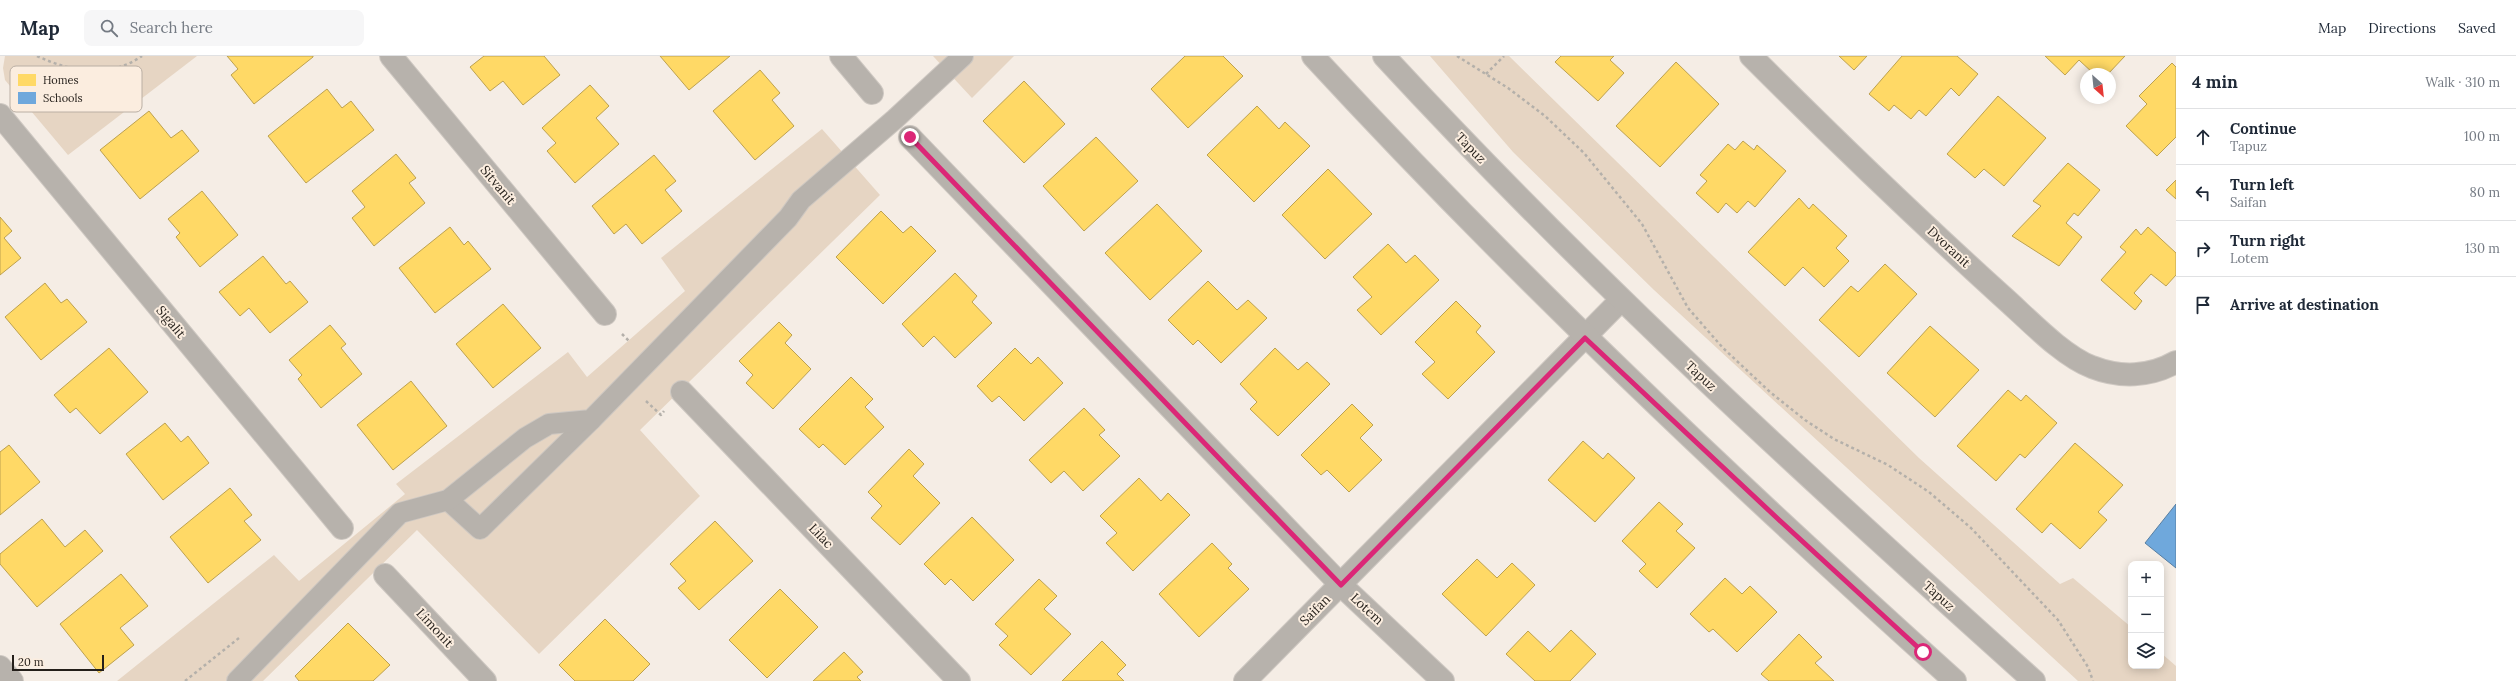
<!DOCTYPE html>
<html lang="en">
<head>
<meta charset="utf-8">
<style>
	body { margin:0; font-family:Lora,serif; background:#f6f6f7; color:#1f2937 }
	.controls { position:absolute; right:12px; bottom:12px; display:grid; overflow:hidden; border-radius:8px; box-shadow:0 2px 10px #0003 }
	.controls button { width:36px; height:36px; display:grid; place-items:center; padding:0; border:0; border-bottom:1px solid #e0e1e3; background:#fff; color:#1f2937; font:20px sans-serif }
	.compass { position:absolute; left:2080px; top:12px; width:36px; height:36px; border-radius:50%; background:#fff; box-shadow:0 2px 10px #0003; rotate:153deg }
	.scale { position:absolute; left:12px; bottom:10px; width:92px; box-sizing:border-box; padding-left:4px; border:2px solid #241f1a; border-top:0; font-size:11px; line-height:14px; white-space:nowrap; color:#241f1a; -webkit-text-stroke:3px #fbeddf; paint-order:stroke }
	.stop { position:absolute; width:12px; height:12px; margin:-9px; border:3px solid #db2777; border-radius:50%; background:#fff }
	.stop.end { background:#db2777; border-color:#fff; box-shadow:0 1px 4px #0008 }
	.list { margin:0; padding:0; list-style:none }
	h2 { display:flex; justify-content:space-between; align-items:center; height:52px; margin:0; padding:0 16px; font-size:17px }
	h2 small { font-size:13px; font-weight:400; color:#747a83 }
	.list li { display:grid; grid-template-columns:26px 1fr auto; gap:12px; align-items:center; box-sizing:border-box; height:56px; padding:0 16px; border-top:1px solid #e0e1e3 }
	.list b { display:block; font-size:15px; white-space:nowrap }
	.list p { margin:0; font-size:13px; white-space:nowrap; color:#747a83 }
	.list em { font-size:13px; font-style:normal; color:#747a83 }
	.icon { flex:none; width:22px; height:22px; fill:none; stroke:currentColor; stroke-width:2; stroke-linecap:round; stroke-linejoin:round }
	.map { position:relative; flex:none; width:2176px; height:625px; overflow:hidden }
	header { display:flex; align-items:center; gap:24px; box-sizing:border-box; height:56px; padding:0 20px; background:#fff; border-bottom:1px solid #e0e1e3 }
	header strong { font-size:19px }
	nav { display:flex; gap:22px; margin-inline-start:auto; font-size:14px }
	.search { width:280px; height:36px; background:#f6f6f7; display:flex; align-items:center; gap:10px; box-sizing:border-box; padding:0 14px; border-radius:8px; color:#747a83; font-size:15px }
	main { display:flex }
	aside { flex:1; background:#fff }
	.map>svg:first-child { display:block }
</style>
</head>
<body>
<header>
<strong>Map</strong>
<div class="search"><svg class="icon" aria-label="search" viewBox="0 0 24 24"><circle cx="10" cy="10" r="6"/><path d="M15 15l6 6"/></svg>Search here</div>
<nav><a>Map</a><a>Directions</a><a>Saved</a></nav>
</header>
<main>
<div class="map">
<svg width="2176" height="625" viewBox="0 0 2176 625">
	<rect width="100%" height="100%" fill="#f5ede5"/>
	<!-- green -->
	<g fill="#e6d5c3">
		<path d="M5,0H197L68,99L5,24L3,12Z"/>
		<path d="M933,0H1014L972,42Z"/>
		<path d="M1430,0H1509L1919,402L2060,528L2073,522L2131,571V610H2161V597L2176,610V625H2078L1654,234L1513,96Z"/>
		<path d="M822,73L880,139L640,374L700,440L539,598L417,474L263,625H117L274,499L299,525L405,438L396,428L568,296L587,321L685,235L661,202Z"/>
	</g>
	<!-- homes -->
	<g fill="#ffd966" stroke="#bda14f">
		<path d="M227,0H313V1L254,48L231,19L238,13Z"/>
		<path d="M484,0H544L560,19L523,49L503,25L490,35L470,11Z"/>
		<path d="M660,0H730L689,34Z"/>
		<path d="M1185,0H1223L1243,20L1188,72L1151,33Z"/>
		<path d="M1561,0H1614L1610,4L1624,17L1598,45L1555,6Z"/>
		<path d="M1839,0H1867L1854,14Z"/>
		<path d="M1902,0H1957L1978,18L1959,40L1951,32L1926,60L1919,54L1911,63L1894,49L1889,55L1869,38Z"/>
		<path d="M2045,0H2125L2108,18H2094L2079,4L2065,19Z"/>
		<path d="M1676,6L1719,48L1660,111L1616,70Z"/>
		<path d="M2172,7L2176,11V81L2157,100L2126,70L2147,48L2139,40Z"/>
		<path d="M760,14L780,37L772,44L794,70L755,104L713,55Z"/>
		<path d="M1024,25L1065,68L1024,107L983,65Z"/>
		<path d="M590,29L609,50L596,62L619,88L575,127L547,95L556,87L542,72Z"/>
		<path d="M327,33L342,52L351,45L374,74L306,127L268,80Z"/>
		<path d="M1998,40L2046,82L2004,130L1984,113L1975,122L1947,98Z"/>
		<path d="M1257,50L1279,73L1285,66L1310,90L1254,146L1207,99Z"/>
		<path d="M149,55L171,82L182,74L199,95L140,143L100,94Z"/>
		<path d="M1096,81L1138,125L1084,175L1043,130Z"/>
		<path d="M1743,85L1754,94L1757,89L1786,115L1755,151L1748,145L1737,157L1726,147L1718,157L1696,137L1707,125L1700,119L1728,88L1735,94Z"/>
		<path d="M396,98L416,122L409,127L425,147L374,190L352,162L365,151L352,135Z"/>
		<path d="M654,99L676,125L665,134L682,155L642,188L626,168L614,178L592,150Z"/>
		<path d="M2068,107L2100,134L2078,160L2074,157L2066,167L2082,181L2059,210L2012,180L2041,150L2033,145Z"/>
		<path d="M1328,113L1372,158L1325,203L1282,159Z"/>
		<path d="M2176,124V143L2166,134Z"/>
		<path d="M202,135L238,179L200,211L176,181L180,177L168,163Z"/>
		<path d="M1799,142L1809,153L1813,148L1847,180L1836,192L1849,205L1824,231L1803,211L1785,230L1748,196Z"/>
		<path d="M1157,148L1202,195L1150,244L1105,197Z"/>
		<path d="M881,155L903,177L911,170L936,195L883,248L836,201Z"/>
		<path d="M0,161L12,175L4,182L21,202L0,219Z"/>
		<path d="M450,171L464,189L468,185L491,213L435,257L399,212Z"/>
		<path d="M2148,171L2176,197V219L2166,230L2151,218L2134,237L2142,245L2135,254L2101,224L2126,196L2120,191L2136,173L2141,179Z"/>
		<path d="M1388,188L1406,207L1415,199L1439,224L1381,279L1357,254L1372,241L1353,221Z"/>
		<path d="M263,200L286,228L290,225L308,246L270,277L249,252L240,260L219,236Z"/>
		<path d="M1885,208L1917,238L1859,301L1819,264L1851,230L1858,236Z"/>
		<path d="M955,217L977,240L972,246L992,267L955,302L934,280L923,291L902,268Z"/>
		<path d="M1208,225L1237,254L1248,244L1267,262L1221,307L1198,284L1193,289L1168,264Z"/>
		<path d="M45,227L61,247L67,243L87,266L41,304L5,261Z"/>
		<path d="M1456,245L1481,270L1476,276L1495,296L1448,343L1422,318L1435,306L1415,286Z"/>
		<path d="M503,248L541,292L493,332L456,288Z"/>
		<path d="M779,266L792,279L785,287L811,313L773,353L746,327L753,319L739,305Z"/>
		<path d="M330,269L346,288L341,292L362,318L321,352L298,323L302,319L289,304Z"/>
		<path d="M1930,270L1979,314L1935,361L1887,317Z"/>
		<path d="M109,292L148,336L100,378L76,352L70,357L54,339Z"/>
		<path d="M1015,292L1031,308L1038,301L1063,327L1024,365L999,340L992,346L977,330Z"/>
		<path d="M1275,292L1298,314L1307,306L1330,328L1278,380L1250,353L1257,346L1240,328Z"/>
		<path d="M851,321L873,343L865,351L884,371L845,409L823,388L819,392L799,373Z"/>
		<path d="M411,325L447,370L393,414L357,369Z"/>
		<path d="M2008,334L2021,345L2026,339L2057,367L2025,402L2020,398L1996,425L1957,390Z"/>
		<path d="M1352,348L1373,369L1360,382L1382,404L1349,436L1327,414L1321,419L1301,399Z"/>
		<path d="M1084,352L1105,374L1099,379L1120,400L1083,435L1064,415L1051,427L1029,404Z"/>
		<path d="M165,367L181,386L188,380L209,407L163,444L126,398Z"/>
		<path d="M1583,385L1603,403L1608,397L1635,422L1595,466L1548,424Z"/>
		<path d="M2075,387L2123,429L2098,456L2107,464L2080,493L2051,467L2042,477L2016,453Z"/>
		<path d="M9,389L40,426L0,459V396Z"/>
		<path d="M909,393L924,408L913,420L940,447L900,489L871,462L882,450L868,436Z"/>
		<path d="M1139,422L1161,445L1168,437L1190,459L1133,515L1106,487L1117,477L1100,460Z"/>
		<path d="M230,432L252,459L244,465L261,484L208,527L170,481Z"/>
		<path d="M1659,446L1683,468L1676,475L1695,492L1657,532L1639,515L1646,508L1622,485Z"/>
		<path d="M972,461L1014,504L973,545L951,523L945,529L924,508Z"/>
		<path d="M42,463L65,491L85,474L103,495L37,551L0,508V498Z"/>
		<path d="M715,465L753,505L699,554L678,532L686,525L670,508Z"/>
		<path d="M1212,487L1232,508L1228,512L1249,533L1199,581L1159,538Z"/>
		<path d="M1477,503L1497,522L1512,507L1535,529L1486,580L1442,538Z"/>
		<path d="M121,518L148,550L120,572L134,589L99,617L60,568Z"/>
		<path d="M1725,522L1742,538L1750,530L1777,556L1737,596L1713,573L1709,576L1690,558Z"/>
		<path d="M1039,523L1057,540L1044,553L1071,578L1031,619L999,589L1008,580L995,568Z"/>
		<path d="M780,533L818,571L767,622L729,584Z"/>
		<path d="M605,563L650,608L633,625H575L559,609Z"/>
		<path d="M348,567L390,609L373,625H299L295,620Z"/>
		<path d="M1571,574L1596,598L1570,625H1535L1506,598L1528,575L1550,596Z"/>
		<path d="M1799,578L1822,601L1815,607L1834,625H1769L1761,618Z"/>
		<path d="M1102,585L1126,609L1117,618L1124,625H1062Z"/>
		<path d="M844,596L863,616L857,621L861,625H813Z"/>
	</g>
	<!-- schools -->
	<path fill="#6fa8dc" stroke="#587fa2" d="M2176,448V512L2145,487Z"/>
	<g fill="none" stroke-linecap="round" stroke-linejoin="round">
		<defs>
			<g id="pedestrian">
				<path d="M448,444L480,473L591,364"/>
				<path d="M237,625L400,457L448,444L525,382L549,368L591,364L788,162L801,144L895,63L963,0"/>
			</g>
			<g id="minor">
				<path d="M391,0L605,258"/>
				<path d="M841,0L872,37"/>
				<path d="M1751,0C1833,82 1916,162 2002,240C2026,261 2062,300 2092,311C2120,322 2150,321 2176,306"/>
				<path d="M0,59L342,472"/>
				<path d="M910,81L1342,530L1443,625"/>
				<path d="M682,336L959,625"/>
				<path d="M385,519L485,625"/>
				<path d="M0,611L12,625"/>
				<path d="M1245,625L1621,244"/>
			</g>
			<g id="tertiary">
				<path d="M1313,0C1516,220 1733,425 1955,625"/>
				<path d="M1384,0C1588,221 1810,424 2034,625"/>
			</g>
		</defs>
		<!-- pedestrian casing -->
		<use href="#pedestrian" stroke="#cec8c2" stroke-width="22"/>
		<!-- minor casing -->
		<use href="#minor" stroke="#cec8c2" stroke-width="24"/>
		<!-- tertiary casing -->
		<use href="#tertiary" stroke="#cec8c2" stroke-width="24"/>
		<!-- path -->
		<g stroke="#b4b0aa" stroke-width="2.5" stroke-dasharray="3 3" stroke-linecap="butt">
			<path d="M37,0C72,16 108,23 142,0"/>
			<path d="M1457,0L1508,32L1545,60L1584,97L1642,168L1688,252L1723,292L1770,336L1805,364L1834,383L1888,409L1929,436L1971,472L2058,564L2088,611L2093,625"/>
			<path d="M1486,18L1504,0"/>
			<path d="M622,278L630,286"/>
			<path d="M646,345L661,359L664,355"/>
			<path d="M185,625L239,582"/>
		</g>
		<!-- pedestrian -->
		<use href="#pedestrian" stroke="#b7b2ac" stroke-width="20"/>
		<!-- minor -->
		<use href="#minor" stroke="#b7b2ac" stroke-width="22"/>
		<!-- tertiary -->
		<use href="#tertiary" stroke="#b7b2ac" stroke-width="22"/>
	</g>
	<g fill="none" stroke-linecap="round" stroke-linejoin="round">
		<!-- route -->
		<path stroke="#db2777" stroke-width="5" d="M910,81L1341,529L1585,282L1777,462L1923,596"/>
	</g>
	<g text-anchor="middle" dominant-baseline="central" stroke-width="4" stroke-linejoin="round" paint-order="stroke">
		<!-- street labels -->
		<g font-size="13" fill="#241f1a" stroke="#fbeddf">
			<text transform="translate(1471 92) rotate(46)">Tapuz</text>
			<text transform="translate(498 129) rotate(50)">Sitvanit</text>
			<text transform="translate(1949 191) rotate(43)">Dvoranit</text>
			<text transform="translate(171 266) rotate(50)">Sigalit</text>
			<text transform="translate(1701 320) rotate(43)">Tapuz</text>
			<text transform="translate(821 480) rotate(46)">Lilac</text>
			<text transform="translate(1939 540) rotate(42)">Tapuz</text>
			<text transform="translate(1367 553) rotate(43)">Lotem</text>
			<text transform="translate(1315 554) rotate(-45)">Saifan</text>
			<text transform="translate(435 572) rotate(47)">Limonit</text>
		</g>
	</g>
	<!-- legend -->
	<rect x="10" y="10" width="132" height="46" rx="6" fill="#fbeddf" stroke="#baafa4" stroke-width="1"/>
	<rect x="18" y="18" width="18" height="12" fill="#ffd966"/>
	<rect x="18" y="36" width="18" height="12" fill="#6fa8dc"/>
	<g font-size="11" fill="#241f1a">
		<text x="43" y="28">Homes</text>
		<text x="43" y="46">Schools</text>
	</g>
</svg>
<div class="controls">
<button>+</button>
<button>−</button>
<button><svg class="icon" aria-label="layers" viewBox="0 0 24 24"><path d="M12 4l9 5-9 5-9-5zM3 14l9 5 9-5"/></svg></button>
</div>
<svg class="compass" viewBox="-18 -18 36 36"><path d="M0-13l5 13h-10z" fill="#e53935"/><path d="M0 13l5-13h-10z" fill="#747a83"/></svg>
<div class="scale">20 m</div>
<div class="stop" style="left:1923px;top:596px"></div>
<div class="stop end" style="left:910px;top:81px"></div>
</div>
<aside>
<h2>4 min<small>Walk · 310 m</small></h2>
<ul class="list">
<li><svg class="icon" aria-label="ahead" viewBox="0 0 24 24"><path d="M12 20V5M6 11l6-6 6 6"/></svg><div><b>Continue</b><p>Tapuz</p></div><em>100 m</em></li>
<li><svg class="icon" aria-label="left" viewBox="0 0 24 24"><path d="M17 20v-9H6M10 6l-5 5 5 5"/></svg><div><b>Turn left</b><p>Saifan</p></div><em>80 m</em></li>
<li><svg class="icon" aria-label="right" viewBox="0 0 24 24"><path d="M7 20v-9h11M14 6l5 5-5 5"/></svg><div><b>Turn right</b><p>Lotem</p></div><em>130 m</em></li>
<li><svg class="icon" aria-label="arrive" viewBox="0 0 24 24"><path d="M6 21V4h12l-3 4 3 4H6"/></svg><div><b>Arrive at destination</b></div></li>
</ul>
</aside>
</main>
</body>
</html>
